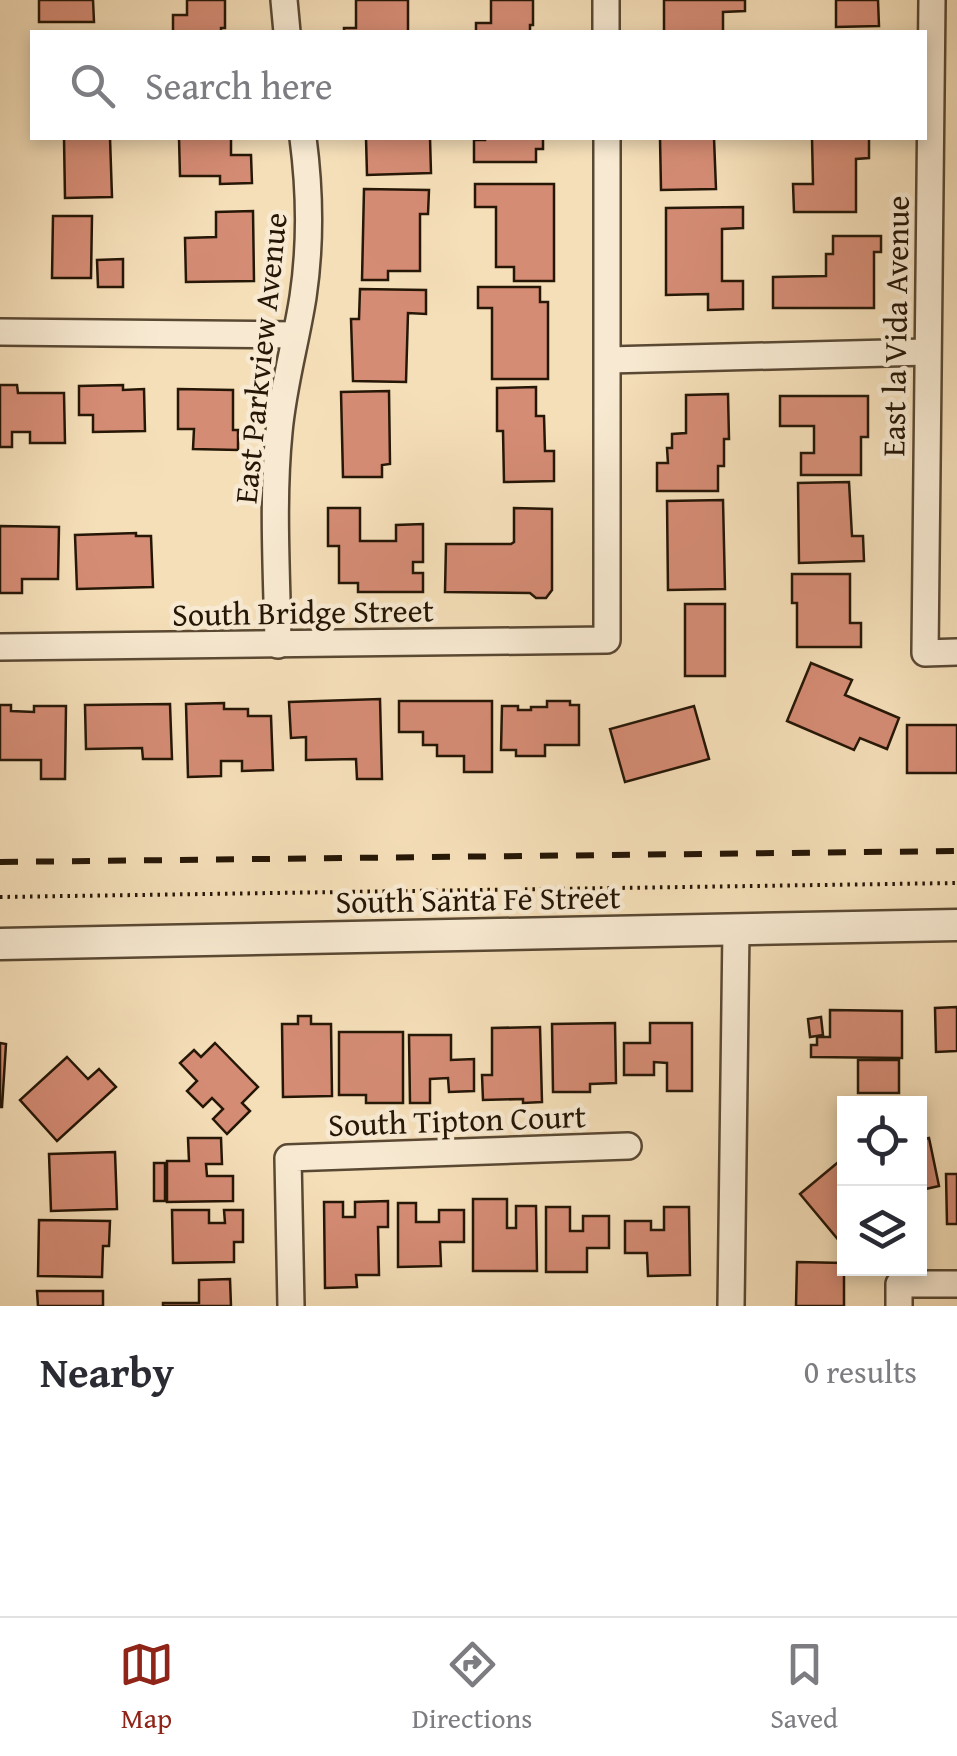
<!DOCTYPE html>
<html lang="en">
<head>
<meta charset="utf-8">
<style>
	body { margin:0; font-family:"Gentium Book Plus",serif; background:#f7f7f7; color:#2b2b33 }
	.controls { position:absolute; right:30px; bottom:30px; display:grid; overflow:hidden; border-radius:0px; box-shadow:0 5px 15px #0003 }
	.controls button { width:90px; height:90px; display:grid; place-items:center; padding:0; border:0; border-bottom:2px solid #e1e1e2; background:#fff; color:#2b2b33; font:50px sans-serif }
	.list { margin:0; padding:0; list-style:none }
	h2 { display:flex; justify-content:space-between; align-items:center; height:130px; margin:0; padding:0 40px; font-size:42px }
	h2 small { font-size:32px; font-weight:400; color:#7c7c81 }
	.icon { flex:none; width:55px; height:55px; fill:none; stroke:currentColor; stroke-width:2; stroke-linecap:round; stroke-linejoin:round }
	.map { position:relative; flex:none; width:957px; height:1306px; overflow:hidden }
	.search { position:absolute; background:#fff; box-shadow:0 5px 15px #0003; left:30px; right:30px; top:30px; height:110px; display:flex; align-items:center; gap:25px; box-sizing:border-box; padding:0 35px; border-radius:0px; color:#7c7c81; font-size:38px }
	.sheet { height:310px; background:#fff }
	nav { display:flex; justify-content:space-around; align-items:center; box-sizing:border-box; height:140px; border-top:2px solid #e1e1e2; background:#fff; font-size:28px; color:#7c7c81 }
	nav a { display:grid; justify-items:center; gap:5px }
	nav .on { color:#8f2418 }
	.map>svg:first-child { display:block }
</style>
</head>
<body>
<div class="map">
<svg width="957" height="1306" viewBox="0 0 957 1306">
	<rect width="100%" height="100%" fill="#f5dfb9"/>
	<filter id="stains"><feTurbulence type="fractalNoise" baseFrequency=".002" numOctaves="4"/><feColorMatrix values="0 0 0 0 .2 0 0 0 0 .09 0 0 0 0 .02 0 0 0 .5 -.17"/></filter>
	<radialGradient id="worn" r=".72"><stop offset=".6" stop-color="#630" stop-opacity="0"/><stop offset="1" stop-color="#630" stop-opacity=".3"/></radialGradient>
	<!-- building -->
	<g fill="#d58c75" stroke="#251606" stroke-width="2.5">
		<path d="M39,0H93L94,22H39Z"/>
		<path d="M187,0H225V28H221V32H173V15H187Z"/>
		<path d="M356,0H408V32H344V28H356Z"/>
		<path d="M491,0H533V25H530V32H476V23H491Z"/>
		<path d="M664,0H745V11L723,12V32H664Z"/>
		<path d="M836,0H878L879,26L836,27Z"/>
		<path d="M64,138H110L112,197L65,198Z"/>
		<path d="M179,138H231V155H251L252,183L220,184V176H180Z"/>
		<path d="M366,138H430L431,173L367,175Z"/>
		<path d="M485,138H543V149H536V162H474V140H485Z"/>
		<path d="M660,138H714L716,189L661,190Z"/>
		<path d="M812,138H869V158L856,159V212H794L793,184H813Z"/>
		<path d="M475,184H554V281H514V267H496V207H475Z"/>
		<path d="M364,189L429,190L428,214H420V271H388V280H362Z"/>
		<path d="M743,207V228L722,229V281H743V309L708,310V294L666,295V208Z"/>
		<path d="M253,211L254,281L186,282L185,238L216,237V212Z"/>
		<path d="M53,216H92L91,278H52Z"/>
		<path d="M833,236H881V252H874V308H773V277L826,276V254H833Z"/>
		<path d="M123,259V287H98L97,260Z"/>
		<path d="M478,287H540V302H548V379H492V308H478Z"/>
		<path d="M360,289L426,290V314L408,313L406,382L353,381L351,319H359Z"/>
		<path d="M0,385H17L18,393H64L65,443H30V432H12V447H0Z"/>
		<path d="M123,385V390L144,389L145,431L93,432V415H79V386Z"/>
		<path d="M536,387V416H544L545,451H554V481L504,482L503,431H497V388Z"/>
		<path d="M178,389L233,390V430H238V450L193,449L194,429H178Z"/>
		<path d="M389,391L390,464L382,465V477H343L341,392Z"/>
		<path d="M728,394L729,439H724V466H718V491H657V463H668L667,448H672V434L686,433V395Z"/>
		<path d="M780,396H868V437H861V475H801V453H814V426H780Z"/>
		<path d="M849,482L852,536H863L864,561L799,563L798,483Z"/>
		<path d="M723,500L725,589L668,590L667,501Z"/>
		<path d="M328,508H360V541H396V525L423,524V562H413V573H423V592H358V583H339V546H328Z"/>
		<path d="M514,508L552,509V590L546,598H536L530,593L445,592L446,544H511L514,542Z"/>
		<path d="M0,526L59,527L58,579H22V593H0Z"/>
		<path d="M136,533V536H151L153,587L77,589L75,535Z"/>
		<path d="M792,574H850V623H861V647H797V603H792Z"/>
		<rect x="685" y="604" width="40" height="72"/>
		<path d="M811,663L852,680L845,695L899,718L887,749L860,738L854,750L787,721Z"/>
		<path d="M380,699L382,779H357L356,759L306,760V737L291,738L289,702Z"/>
		<path d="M399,701H492V772H464V756H437V745H423V732H399Z"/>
		<path d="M547,701H570V705H579V745H545V756H516V750H501L502,706H518V710H531V707H547Z"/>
		<path d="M224,703V709H248V716H271L273,770L242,771V761H221V776L188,777L186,704Z"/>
		<path d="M170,704L172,759H143L142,748L86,749L85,705Z"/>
		<path d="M0,705H11V711L34,712V706H66L65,779H41V760H0Z"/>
		<path d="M694,706L709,759L625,782L610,729Z"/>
		<rect x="907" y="725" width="50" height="48"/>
		<path d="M957,1007V1051L936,1052L935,1008Z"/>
		<path d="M830,1010L902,1011V1058L811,1057V1045H817V1037H830Z"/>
		<path d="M298,1016H311V1024H331L332,1096L283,1097L282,1024H298Z"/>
		<path d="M821,1017L823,1035L810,1037L808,1019Z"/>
		<path d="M615,1023L616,1083L590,1084V1092H553L552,1024Z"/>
		<path d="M650,1023H692V1091H667V1063L654,1062V1075H624V1043H650Z"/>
		<path d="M540,1027L542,1102L523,1103V1099L483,1100L482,1075H492V1028Z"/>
		<path d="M339,1032H403V1103H366V1095H339Z"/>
		<path d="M409,1035H451V1060L474,1059V1091L449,1092L448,1078L430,1079V1103H410Z"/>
		<path d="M0,1043L6,1044L2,1107H0Z"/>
		<path d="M215,1043L258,1087L242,1103L250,1111L227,1134L213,1119L223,1109L212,1098L203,1107L187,1091L197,1081L180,1063L194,1050L201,1057Z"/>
		<path d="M67,1057L88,1079L99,1069L116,1087L57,1141L20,1100Z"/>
		<rect x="858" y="1060" width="41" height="33"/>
		<path d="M188,1138H221L222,1164H206L207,1176H233V1201L167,1202V1161H189Z"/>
		<path d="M929,1138L939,1186L921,1190L923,1204L920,1205V1140Z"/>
		<path d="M115,1152L117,1209L51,1211L49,1154Z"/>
		<path d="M842,1159L844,1163V1241L841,1243L800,1194Z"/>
		<rect x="154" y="1163" width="11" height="38"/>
		<path d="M946,1174H957V1224H947Z"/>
		<path d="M473,1199H507V1228H516V1206H536L537,1271H473Z"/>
		<path d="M388,1201V1227H378L379,1275H356L357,1287L325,1288L324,1202H343V1217H355V1202Z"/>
		<path d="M398,1203H416V1222H439V1210H464V1242H440L441,1266L398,1267Z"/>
		<path d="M546,1207H570V1231H583V1216H609V1248H587V1272H546Z"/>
		<path d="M664,1207H689L690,1275L648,1276L647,1253H625V1221H651V1230H664Z"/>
		<path d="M172,1210H209V1223H225L224,1210H243V1242H234V1262L173,1263Z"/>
		<path d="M39,1220L110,1221L109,1246H103L102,1277L38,1276Z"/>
		<path d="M797,1262L844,1263V1306H796Z"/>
		<path d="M230,1279L231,1306H163V1303H199V1280Z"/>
		<path d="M37,1291H103V1306H38Z"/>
	</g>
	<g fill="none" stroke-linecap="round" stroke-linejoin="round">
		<defs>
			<g id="minor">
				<path d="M284,0L287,32"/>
				<path d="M606,0V32"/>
				<path d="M932,0L925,653L957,652"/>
				<path d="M0,332L295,335"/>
				<path d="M608,360L927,352"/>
				<path d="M278,645C277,574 272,502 279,432C283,386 296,342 303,297C311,243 310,191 303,138"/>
				<path d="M0,647L607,640V138"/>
				<path d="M291,1306L288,1158L628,1146"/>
				<path d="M731,1306L736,929"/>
				<path d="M899,1306V1284H957"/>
			</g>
			<path id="tertiary" d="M0,944L957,925"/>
		</defs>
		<!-- minor casing -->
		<use href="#minor" stroke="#594833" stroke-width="30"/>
		<!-- tertiary casing -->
		<use href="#tertiary" stroke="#594833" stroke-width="35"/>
		<!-- path -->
		<path stroke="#251606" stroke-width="4" stroke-dasharray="2.5 5" stroke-linecap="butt" d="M0,897L957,883"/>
		<!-- minor -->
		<use href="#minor" stroke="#f8ead2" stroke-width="25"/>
		<!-- tertiary -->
		<use href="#tertiary" stroke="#f8ead2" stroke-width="30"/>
		<!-- rail -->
		<path stroke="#251606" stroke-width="6" stroke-dasharray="18 18" stroke-linecap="butt" d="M0,862L957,851"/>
	</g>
	<g text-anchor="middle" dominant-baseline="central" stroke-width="9" stroke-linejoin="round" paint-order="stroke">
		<!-- street labels -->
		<g font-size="32" fill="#251606" stroke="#f8ead2">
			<text transform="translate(895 326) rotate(-89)">East la Vida Avenue</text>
			<text transform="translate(260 358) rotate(-84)">East Parkview Avenue</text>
			<text transform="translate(303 612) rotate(-1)">South Bridge Street</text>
			<text transform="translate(478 899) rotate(-1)">South Santa Fe Street</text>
			<text transform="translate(457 1120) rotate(-2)">South Tipton Court</text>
		</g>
	</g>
	<rect width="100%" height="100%" filter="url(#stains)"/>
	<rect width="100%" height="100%" fill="url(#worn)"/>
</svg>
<div class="controls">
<button><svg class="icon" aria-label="locate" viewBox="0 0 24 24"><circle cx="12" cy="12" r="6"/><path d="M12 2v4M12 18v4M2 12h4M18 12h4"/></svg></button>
<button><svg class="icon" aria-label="layers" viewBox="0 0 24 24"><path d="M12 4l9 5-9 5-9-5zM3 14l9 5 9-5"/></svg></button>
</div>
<div class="search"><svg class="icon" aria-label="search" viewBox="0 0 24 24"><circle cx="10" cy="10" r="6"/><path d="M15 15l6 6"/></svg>Search here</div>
</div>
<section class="sheet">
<h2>Nearby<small>0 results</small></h2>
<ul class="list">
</ul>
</section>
<nav>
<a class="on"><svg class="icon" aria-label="map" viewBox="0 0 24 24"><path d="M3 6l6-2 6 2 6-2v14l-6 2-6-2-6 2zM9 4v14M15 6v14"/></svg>Map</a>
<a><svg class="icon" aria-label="directions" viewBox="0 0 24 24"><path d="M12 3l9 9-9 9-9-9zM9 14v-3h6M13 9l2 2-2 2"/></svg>Directions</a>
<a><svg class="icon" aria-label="saved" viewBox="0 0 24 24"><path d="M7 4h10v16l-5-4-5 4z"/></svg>Saved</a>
</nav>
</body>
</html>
